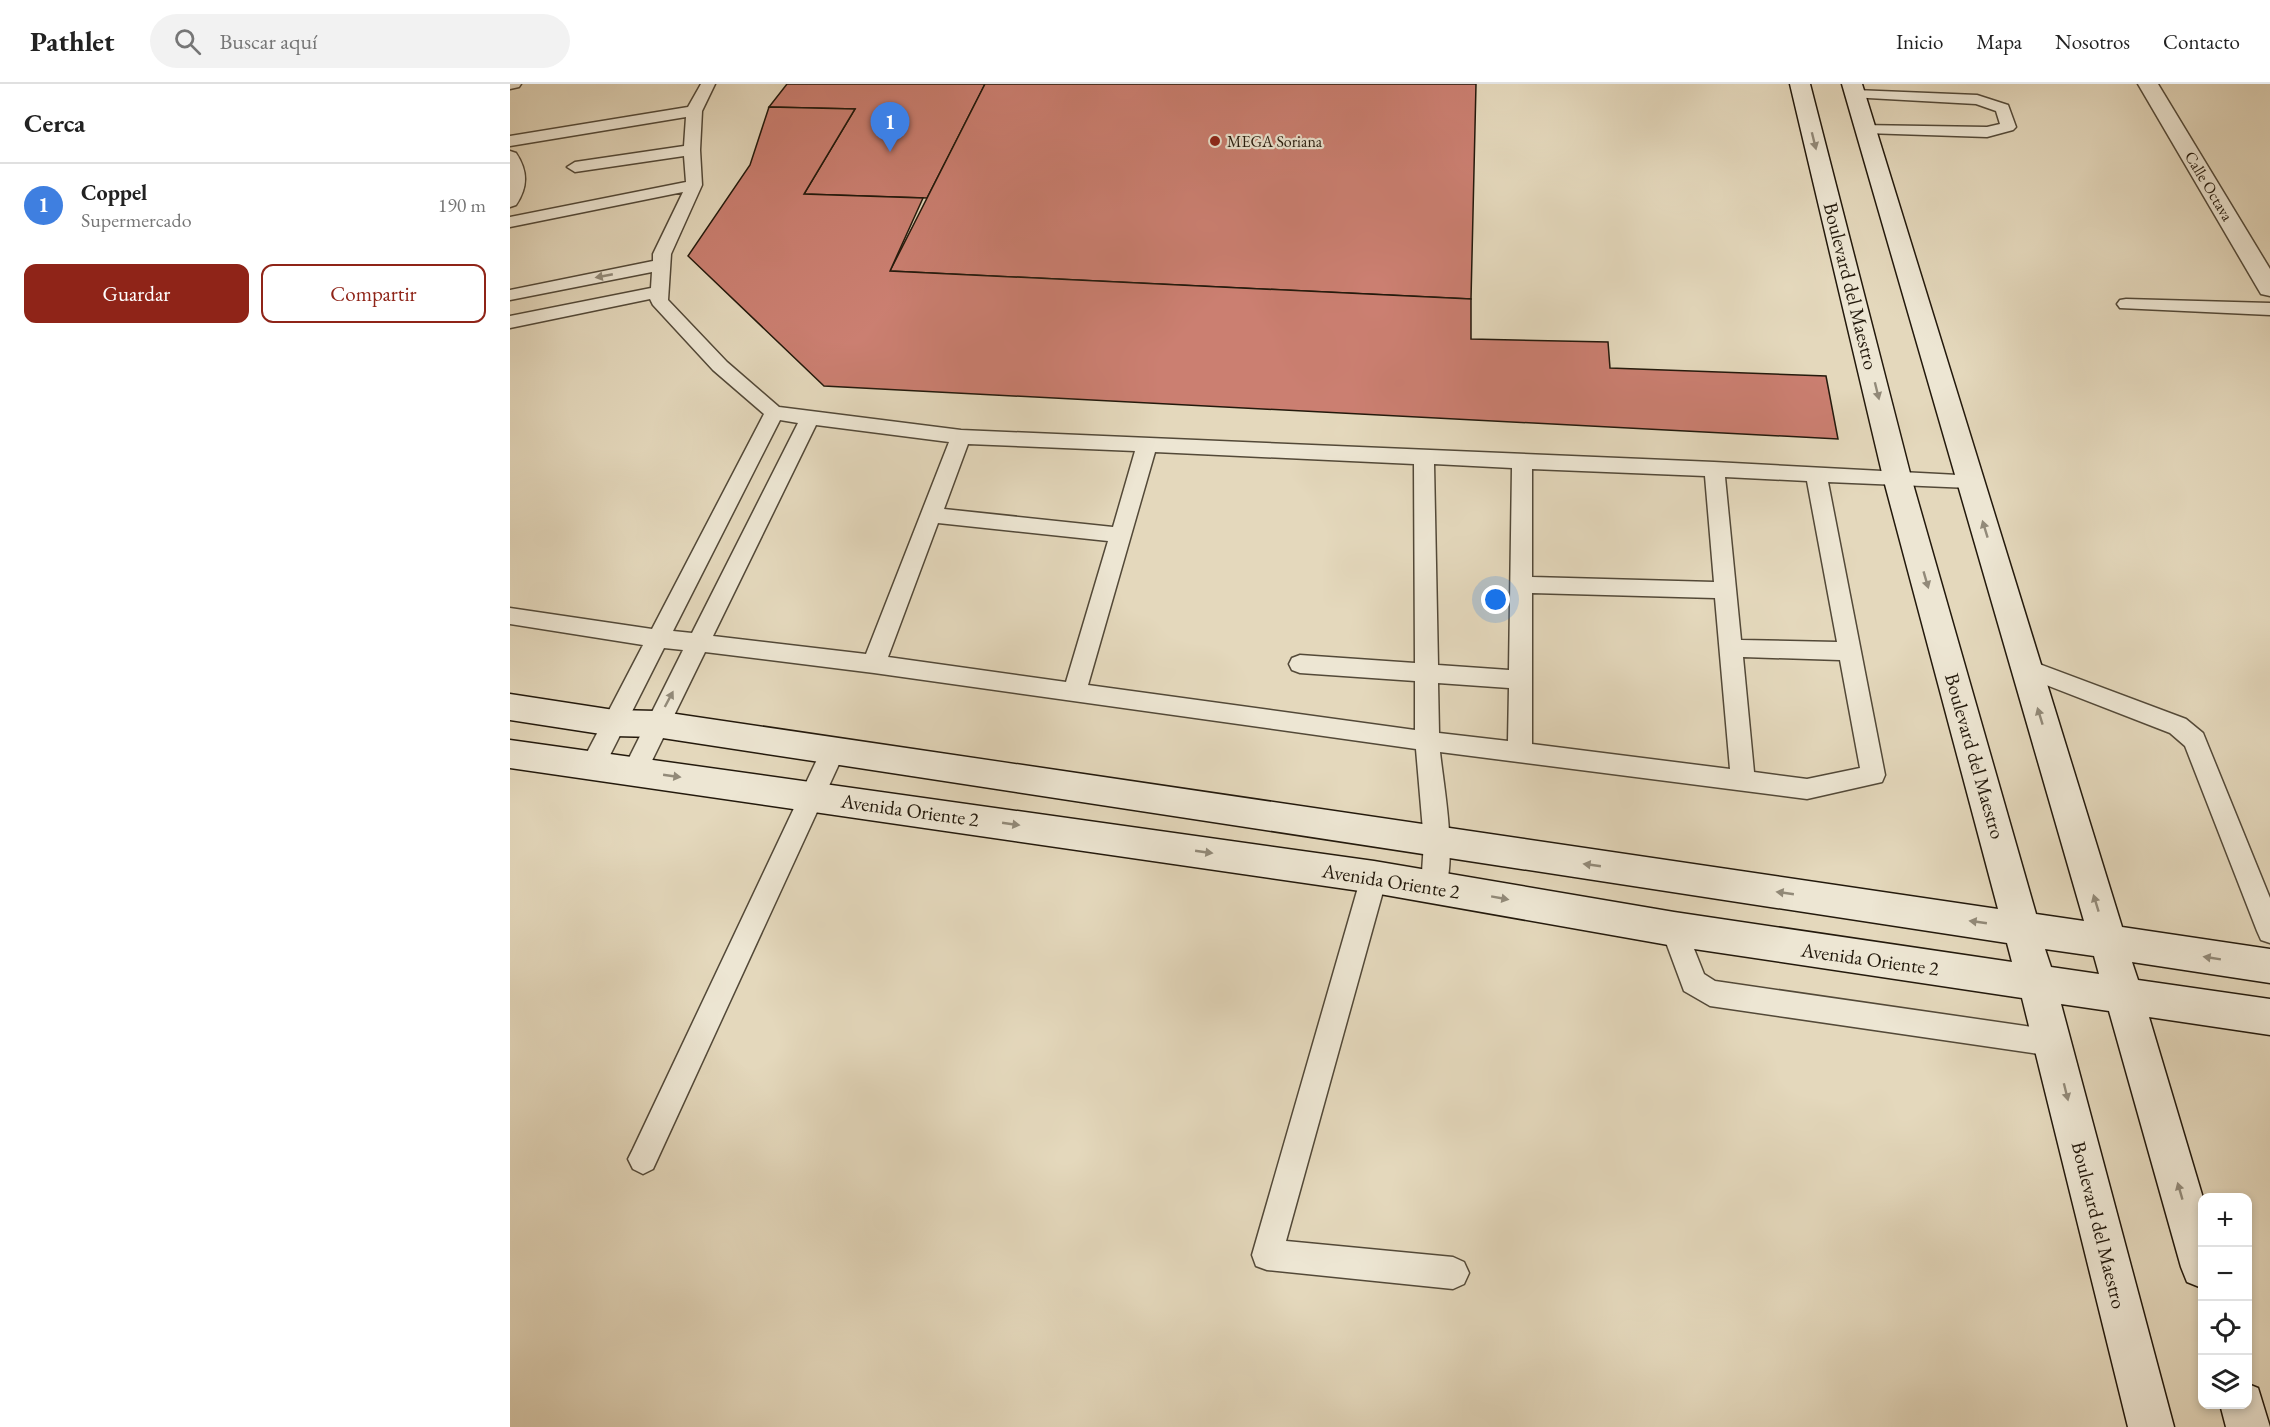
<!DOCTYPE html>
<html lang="es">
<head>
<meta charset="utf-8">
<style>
	body { margin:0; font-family:"EB Garamond",serif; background:#f2f2f2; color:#222 }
	.controls { position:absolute; right:18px; bottom:18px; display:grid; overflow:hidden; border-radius:12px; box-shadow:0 3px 9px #0003 }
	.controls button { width:54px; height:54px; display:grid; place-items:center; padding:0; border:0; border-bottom:2px solid #e0e0e0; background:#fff; color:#222; font:30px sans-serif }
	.you { position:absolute; left:986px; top:516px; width:21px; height:21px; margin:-15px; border:4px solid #fff; border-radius:50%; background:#1a73e8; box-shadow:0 0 0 9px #1a73e833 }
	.badge { display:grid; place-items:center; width:39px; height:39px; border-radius:50%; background:#8f2418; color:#fff; font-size:20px; font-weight:700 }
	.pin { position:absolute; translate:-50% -50px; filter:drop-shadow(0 2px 3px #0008) }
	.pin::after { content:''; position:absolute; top:32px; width:21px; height:18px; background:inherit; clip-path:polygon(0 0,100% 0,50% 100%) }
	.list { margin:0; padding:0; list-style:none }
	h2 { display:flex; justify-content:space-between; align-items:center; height:78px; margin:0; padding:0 24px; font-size:26px }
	h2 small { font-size:20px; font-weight:400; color:#767676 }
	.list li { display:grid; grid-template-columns:39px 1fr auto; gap:18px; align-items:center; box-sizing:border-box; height:84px; padding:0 24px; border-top:2px solid #e0e0e0 }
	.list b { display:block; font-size:22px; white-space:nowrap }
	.list p { margin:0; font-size:20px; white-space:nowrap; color:#767676 }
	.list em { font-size:20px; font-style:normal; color:#767676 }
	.actions { display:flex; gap:12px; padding:18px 24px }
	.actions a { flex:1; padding:14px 0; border:2px solid #8f2418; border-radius:12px; text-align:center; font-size:21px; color:#8f2418 }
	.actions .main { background:#8f2418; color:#fff }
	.icon { flex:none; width:33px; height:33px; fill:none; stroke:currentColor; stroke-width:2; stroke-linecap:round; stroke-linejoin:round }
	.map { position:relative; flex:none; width:1760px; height:1343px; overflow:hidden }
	header { display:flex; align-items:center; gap:36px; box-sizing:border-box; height:84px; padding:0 30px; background:#fff; border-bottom:2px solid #e0e0e0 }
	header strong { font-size:28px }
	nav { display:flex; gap:33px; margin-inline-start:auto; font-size:21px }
	.search { width:420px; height:54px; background:#f2f2f2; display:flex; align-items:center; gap:15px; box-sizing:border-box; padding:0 21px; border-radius:33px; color:#767676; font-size:22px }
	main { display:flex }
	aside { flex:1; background:#fff }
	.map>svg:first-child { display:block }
</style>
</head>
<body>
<header>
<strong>Pathlet</strong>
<div class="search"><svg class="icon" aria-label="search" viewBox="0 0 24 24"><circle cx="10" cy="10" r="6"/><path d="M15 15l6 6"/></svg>Buscar aquí</div>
<nav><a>Inicio</a><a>Mapa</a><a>Nosotros</a><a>Contacto</a></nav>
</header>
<main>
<aside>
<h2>Cerca<small></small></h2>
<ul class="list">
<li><span class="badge" style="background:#3f7fe0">1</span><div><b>Coppel</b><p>Supermercado</p></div><em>190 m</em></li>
</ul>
<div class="actions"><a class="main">Guardar</a><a>Compartir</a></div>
</aside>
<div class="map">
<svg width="1760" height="1343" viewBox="0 0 1760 1343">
	<rect width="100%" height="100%" fill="#e4d8bc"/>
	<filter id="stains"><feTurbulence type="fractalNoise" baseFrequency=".00333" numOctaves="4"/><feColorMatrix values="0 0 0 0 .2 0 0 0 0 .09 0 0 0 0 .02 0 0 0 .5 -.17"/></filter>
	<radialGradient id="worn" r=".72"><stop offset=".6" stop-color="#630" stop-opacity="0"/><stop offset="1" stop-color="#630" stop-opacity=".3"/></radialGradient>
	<!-- building -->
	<g fill="#cb7f71" stroke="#23190c" stroke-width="1.5">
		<path d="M277,0H475L417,114L294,110L345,25L259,23Z"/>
		<path d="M475,0H966L961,215L380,187Z"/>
		<path d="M259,23L345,25L294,110L413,114L380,187L961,215V255L1098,258L1100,284L1316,292L1328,355L314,302L178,172L240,81Z"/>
	</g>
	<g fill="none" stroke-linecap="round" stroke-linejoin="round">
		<defs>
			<g id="lane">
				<path d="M0,0H11L9,3L0,5Z"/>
				<path d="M191,0H205L192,27L190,66L192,101L161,170L158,216L217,278L269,323L451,346L1204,378L1467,392L1470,397L1467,402L1460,404L1318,398L1375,691L1372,698L1297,715L930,668C934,705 948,778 933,811L924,814L915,811L911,803L914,758L906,665L364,589L195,568L134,693L125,696L116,693L113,686L173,566L154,564L92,687L83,690L74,687L71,680L133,561L0,540V524L142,545L254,330L203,286L143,221L140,215L0,244V232L141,204L142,188L0,216V206L143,177V170L173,108L0,143V133L176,98L174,72L65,88L57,83L65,78L174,62L176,33L0,62V52L178,23ZM270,336L288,339L182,549L163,547ZM306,341L439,358L356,570L203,552ZM458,360L625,367L603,443L434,425ZM645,368L904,380L905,579L790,571L782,574L779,580L782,586L790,589L905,597V646L578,601ZM924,380L1002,384L999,586L928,581ZM1022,385L1195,392L1204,498L1022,493ZM1215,393L1297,397L1327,558L1231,556ZM428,439L598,457L556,598L378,573ZM1022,509L1205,514L1220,685L1022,660ZM1233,573L1330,576L1350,684L1297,695L1244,688ZM928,599L999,604L998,657L929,649Z"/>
				<path d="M1345,6L1467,11L1498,21L1506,43L1503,46L1477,53L1355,49L1350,47L1347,44L1350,41L1477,43L1490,40L1486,27L1466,20L1340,13L1338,10Z"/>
				<path d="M0,67L6,69C18,87 18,103 6,121L0,123Z"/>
				<path d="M1616,215L1760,219V231L1610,224L1607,220L1610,216Z"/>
				<path d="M1516,575L1676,635L1693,649L1760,814V859L1751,856L1747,847L1675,662L1660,649L1508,590L1505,584L1508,578Z"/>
				<path d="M323,657L331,660L335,667L143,1085L133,1090L123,1085L118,1075L123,1065L311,667L315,660Z"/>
				<path d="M864,782L873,785L877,793L776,1157L943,1173L954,1178L959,1189L954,1200L943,1205L757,1186L746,1182L742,1171L851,793L855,785Z"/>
				<path d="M1164,833L1173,837L1194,890L1205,897L1543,946L1553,949L1557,959L1553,969L1543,972L1200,922L1174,907L1151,845L1155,837Z"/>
			</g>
			<path id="street" d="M1628,0H1648L1760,185V212L1751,210L1748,205Z"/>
			<g id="secondary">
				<path d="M1280,0H1300L1401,393L1526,830L1574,837L1332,0H1352L1612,843L1760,865V899L1622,878L1628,896L1760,915V951L1639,933L1693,1114L1692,1204L1677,1198L1671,1183L1599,927L1551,920L1664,1343H1618L1512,914L1164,862L864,809L0,684V656L864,777L1164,828L1502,878L1497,859L146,653L104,652L0,636V610L104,626L146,627L1488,825L1373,393ZM1535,865L1584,872L1589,890L1541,883Z"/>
				<path d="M1738,1300L1748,1304L1760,1343H1716L1710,1320H1738Z"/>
			</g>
		</defs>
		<!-- lane casing -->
		<use href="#lane" stroke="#534938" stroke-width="3"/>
		<!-- street casing -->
		<use href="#street" stroke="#534938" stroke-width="3"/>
		<!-- secondary casing -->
		<use href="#secondary" stroke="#23190c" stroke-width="3"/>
		<!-- lane -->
		<use href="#lane" fill="#ede6d3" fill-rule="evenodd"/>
		<!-- street -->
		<use href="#street" fill="#ede6d3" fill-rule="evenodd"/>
		<!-- secondary -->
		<use href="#secondary" fill="#ede6d3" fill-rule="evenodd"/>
	</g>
	<!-- one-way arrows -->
	<defs><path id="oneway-solid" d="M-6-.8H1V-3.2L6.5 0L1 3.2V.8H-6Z" transform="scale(1.5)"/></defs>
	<g fill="#928a79">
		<use href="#oneway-solid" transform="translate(1304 57) rotate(76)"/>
		<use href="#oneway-solid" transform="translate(94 192) rotate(169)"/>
		<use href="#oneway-solid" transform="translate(1367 307) rotate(76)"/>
		<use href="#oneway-solid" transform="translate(1475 445) rotate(-107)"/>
		<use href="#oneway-solid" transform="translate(1416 496) rotate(74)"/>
		<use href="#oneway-solid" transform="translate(159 615) rotate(-62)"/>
		<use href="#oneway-solid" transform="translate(1530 632) rotate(-107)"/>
		<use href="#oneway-solid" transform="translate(162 692) rotate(8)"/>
		<use href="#oneway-solid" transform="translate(501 740) rotate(8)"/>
		<use href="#oneway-solid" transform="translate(694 768) rotate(8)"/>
		<use href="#oneway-solid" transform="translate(1082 781) rotate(-172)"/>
		<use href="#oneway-solid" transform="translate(1275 809) rotate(-172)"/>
		<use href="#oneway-solid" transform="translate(990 814) rotate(10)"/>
		<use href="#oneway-solid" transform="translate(1586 819) rotate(-107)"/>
		<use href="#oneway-solid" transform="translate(1468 838) rotate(-172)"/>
		<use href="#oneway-solid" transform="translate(1702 874) rotate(-171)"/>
		<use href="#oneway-solid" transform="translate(1556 1008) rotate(76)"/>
		<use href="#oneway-solid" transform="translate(1670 1107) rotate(-106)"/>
	</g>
	<!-- markers -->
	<circle fill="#8f2418" stroke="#ede6d3" stroke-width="2" cx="705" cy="57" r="6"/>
	<g text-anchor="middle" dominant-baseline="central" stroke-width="4.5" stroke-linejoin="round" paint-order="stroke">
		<!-- far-poi labels -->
		<g font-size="16" fill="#23190c" stroke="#ede6d3" text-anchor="start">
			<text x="717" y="57">MEGA Soriana</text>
		</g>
		<!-- far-street labels -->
		<g font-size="16" fill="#23190c" stroke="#ede6d3">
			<text transform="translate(1699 102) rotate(59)">Calle Octava</text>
		</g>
		<!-- street labels -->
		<g font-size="20" fill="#23190c" stroke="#ede6d3">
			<text transform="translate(1341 202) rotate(76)">Boulevard del Maestro</text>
			<text transform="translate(1465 672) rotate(74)">Boulevard del Maestro</text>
			<text transform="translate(400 726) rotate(8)">Avenida Oriente 2</text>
			<text transform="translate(881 797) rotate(9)">Avenida Oriente 2</text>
			<text transform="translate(1360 875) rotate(8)">Avenida Oriente 2</text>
			<text transform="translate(1589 1141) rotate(76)">Boulevard del Maestro</text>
		</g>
	</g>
	<rect width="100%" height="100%" filter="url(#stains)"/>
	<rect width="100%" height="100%" fill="url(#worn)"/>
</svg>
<div class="controls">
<button>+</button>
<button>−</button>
<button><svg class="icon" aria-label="locate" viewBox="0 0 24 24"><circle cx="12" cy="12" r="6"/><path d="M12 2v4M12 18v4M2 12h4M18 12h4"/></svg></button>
<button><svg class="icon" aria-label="layers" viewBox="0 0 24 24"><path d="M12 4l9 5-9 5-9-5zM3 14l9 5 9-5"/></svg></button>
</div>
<div class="you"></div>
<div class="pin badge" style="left:380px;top:68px;background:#3f7fe0">1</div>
</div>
</main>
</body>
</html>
